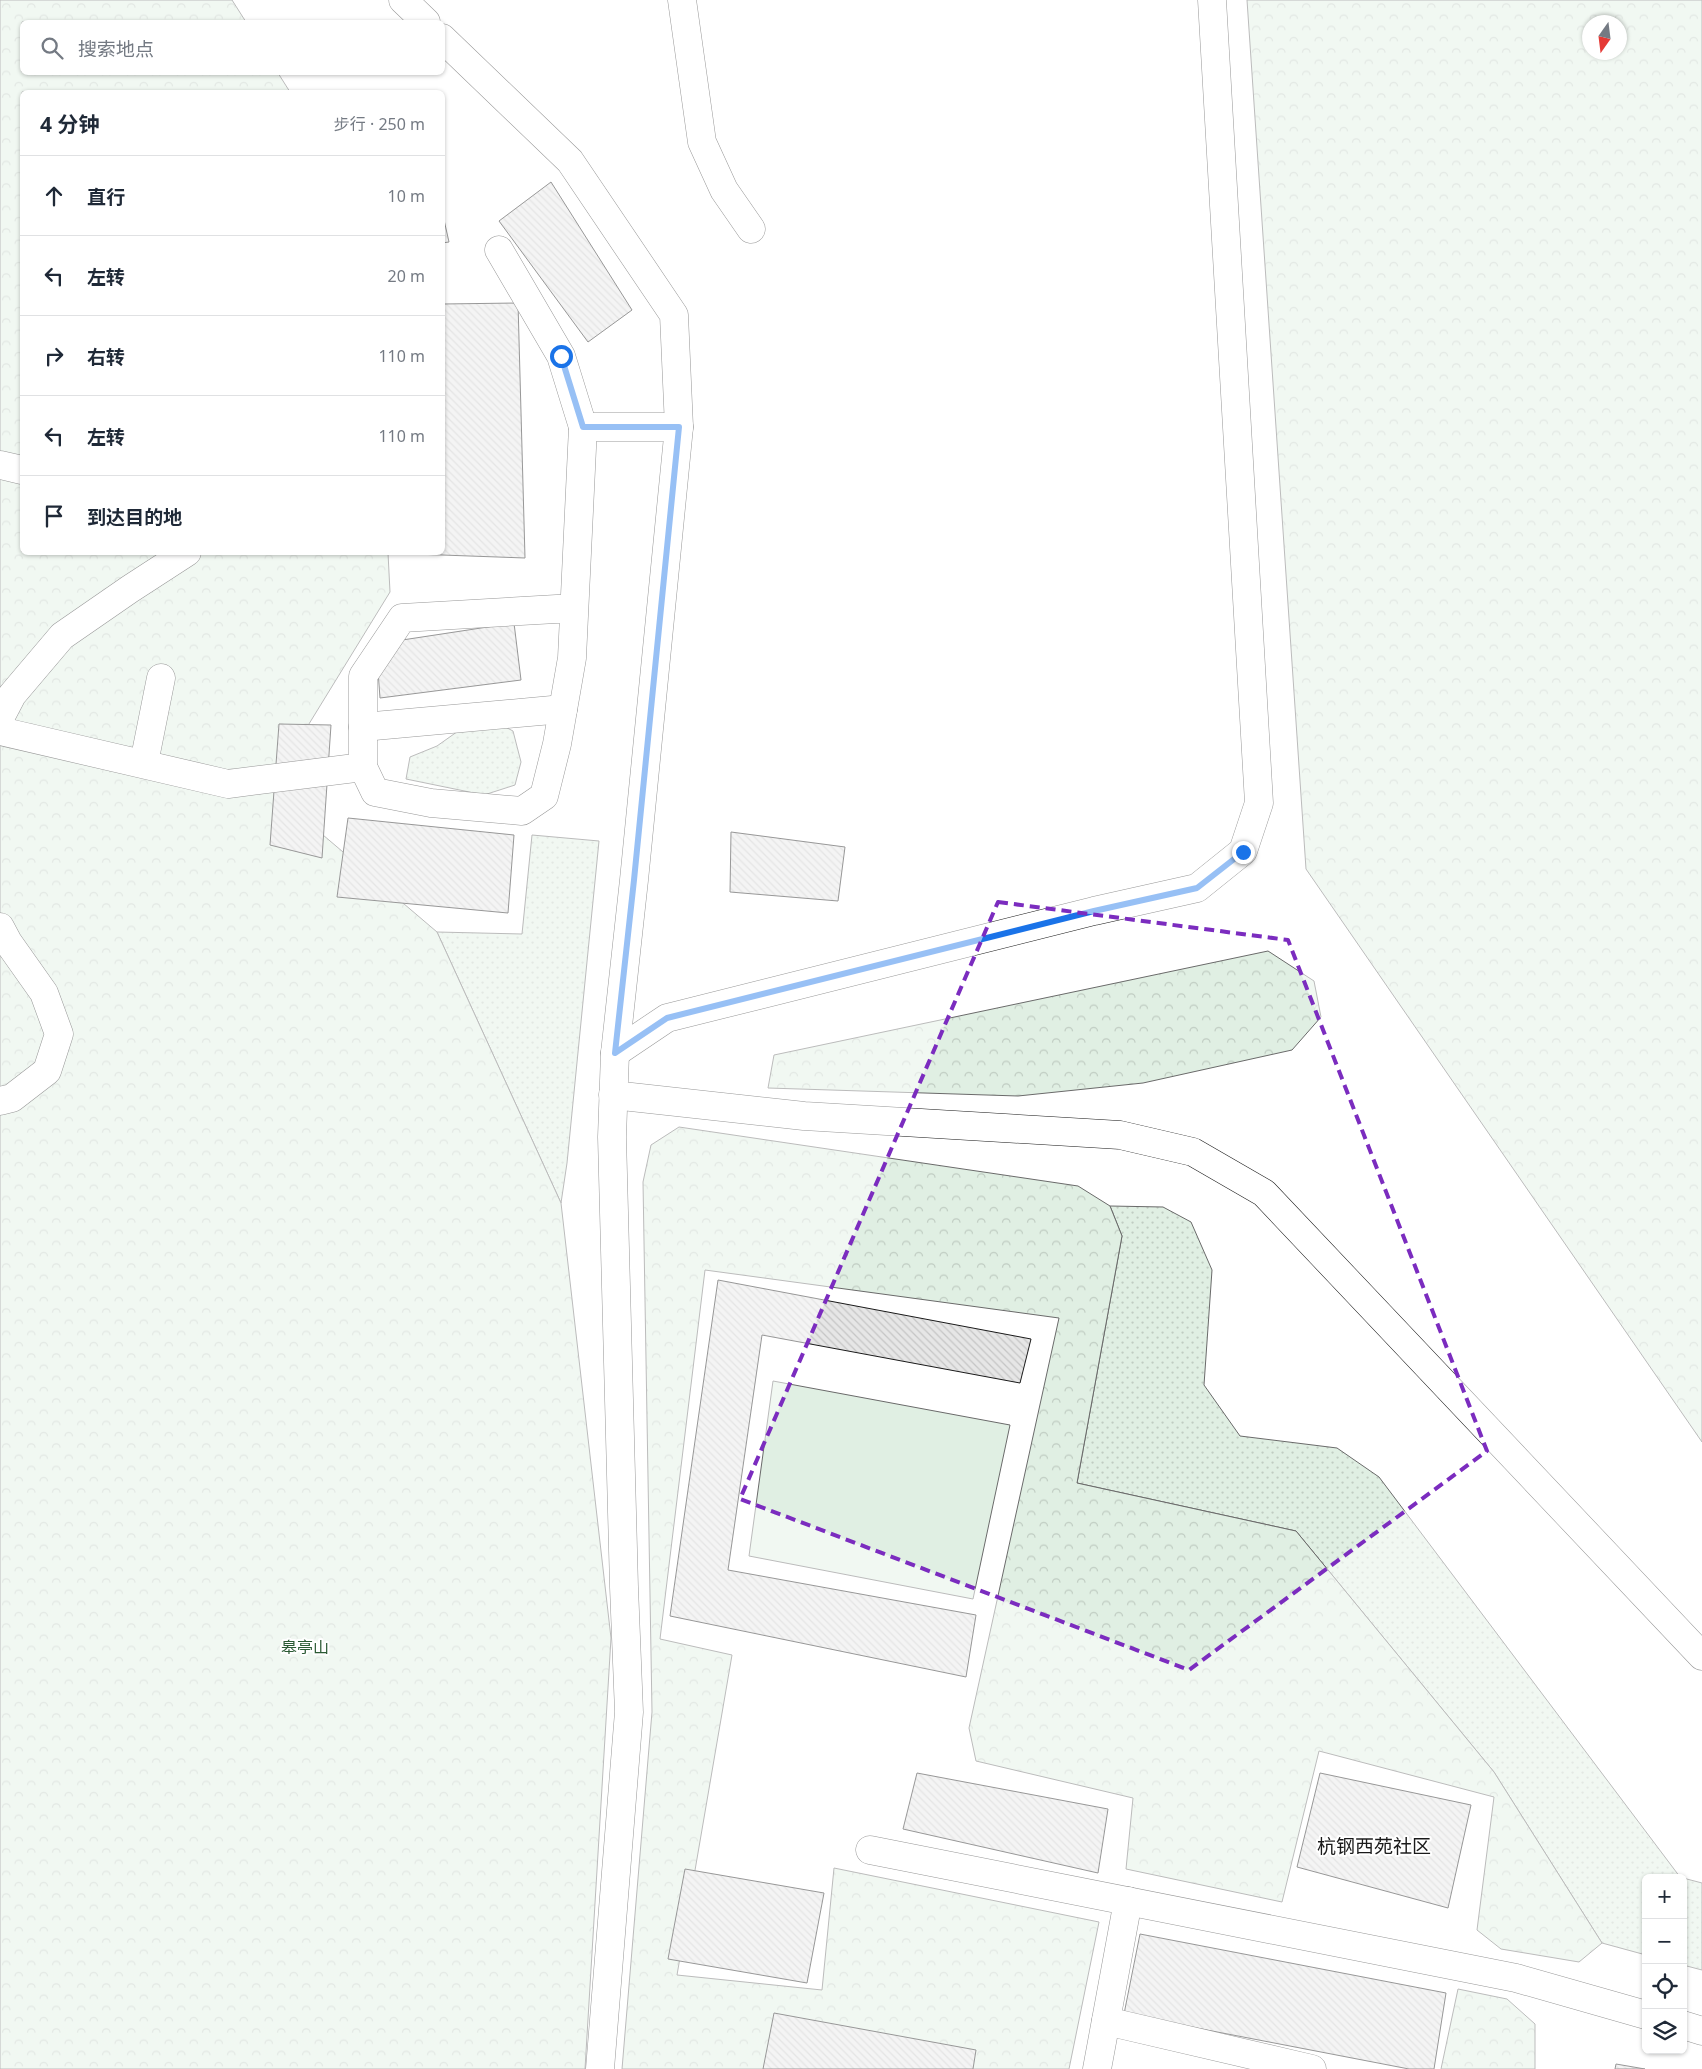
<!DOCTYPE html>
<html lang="zh">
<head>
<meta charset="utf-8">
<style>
	body { margin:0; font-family:"Noto Sans","Noto Sans SC",sans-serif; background:#f6f6f7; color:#1f2937 }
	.controls { position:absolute; right:15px; bottom:15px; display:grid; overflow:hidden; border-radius:8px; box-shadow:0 1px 4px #0004 }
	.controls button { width:45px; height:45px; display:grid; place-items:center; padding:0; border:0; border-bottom:1px solid #e0e1e3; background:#fff; color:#1f2937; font:25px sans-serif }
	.compass { position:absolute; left:1582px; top:15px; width:45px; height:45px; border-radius:50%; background:#fff; box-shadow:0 1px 4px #0004; rotate:194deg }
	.stop { position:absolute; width:15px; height:15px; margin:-11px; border:4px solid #1a73e8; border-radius:50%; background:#fff }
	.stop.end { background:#1a73e8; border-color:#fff; box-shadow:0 1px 5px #0008 }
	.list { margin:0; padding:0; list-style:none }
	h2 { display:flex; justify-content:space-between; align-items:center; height:65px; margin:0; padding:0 20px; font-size:21px }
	h2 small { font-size:16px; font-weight:400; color:#747a83 }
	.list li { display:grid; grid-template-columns:32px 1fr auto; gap:15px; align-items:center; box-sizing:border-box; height:80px; padding:0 20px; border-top:1px solid #e0e1e3 }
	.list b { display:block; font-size:19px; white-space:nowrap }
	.list em { font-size:16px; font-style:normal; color:#747a83 }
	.icon { flex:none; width:28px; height:28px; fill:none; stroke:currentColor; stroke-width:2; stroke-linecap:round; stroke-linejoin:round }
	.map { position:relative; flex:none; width:1702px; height:2069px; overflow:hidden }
	.search { position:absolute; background:#fff; box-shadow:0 1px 4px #0004; left:20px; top:20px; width:425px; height:55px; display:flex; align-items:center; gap:12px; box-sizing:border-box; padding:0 18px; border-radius:8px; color:#747a83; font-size:19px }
	.panel { position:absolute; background:#fff; box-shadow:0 1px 4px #0004; left:20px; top:90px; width:425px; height:465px; border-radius:8px }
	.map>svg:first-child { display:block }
</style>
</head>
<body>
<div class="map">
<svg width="1702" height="2069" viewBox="0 0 1702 2069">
	<defs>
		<pattern id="green-dots" width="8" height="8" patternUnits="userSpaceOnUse" patternTransform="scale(1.25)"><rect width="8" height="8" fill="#e0efe3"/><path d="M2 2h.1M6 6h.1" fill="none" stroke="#c0ccc2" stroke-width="1.8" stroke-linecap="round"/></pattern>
		<pattern id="forest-crowns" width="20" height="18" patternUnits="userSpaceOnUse" patternTransform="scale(1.25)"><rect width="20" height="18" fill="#e0efe3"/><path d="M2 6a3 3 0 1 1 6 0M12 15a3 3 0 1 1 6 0" fill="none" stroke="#c0ccc2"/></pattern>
		<pattern id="building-back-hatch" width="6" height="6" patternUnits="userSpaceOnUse" patternTransform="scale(1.25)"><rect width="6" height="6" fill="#e6e6e6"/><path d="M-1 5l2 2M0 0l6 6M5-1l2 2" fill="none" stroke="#c5c5c5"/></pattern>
	</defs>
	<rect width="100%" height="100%" fill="#fff"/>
	<!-- green -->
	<g fill="url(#green-dots)" stroke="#6a6a6a">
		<path d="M490,719L513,731L521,762L515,785L484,795L406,779L410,757L437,746L461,729Z"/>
		<path d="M532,835L599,841L567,1163L561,1203L437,932L522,934Z"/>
		<path d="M1110,1206L1163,1207L1191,1222L1212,1270L1204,1385L1240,1436L1337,1448L1379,1477L1680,1877L1682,1878H1646V1955L1602,1943L1494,1772L1296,1531L1077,1483L1122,1236Z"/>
		<path d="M1683,1878L1702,1883V1970L1683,1965Z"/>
	</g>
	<!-- forest -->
	<g fill="url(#forest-crowns)" stroke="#6a6a6a" fill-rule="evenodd">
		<path d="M0,0H232L246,22H22V72L278,73L290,92H22V552L388,553L390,592L269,789L437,932L561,1203L611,1638L585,2069H0Z"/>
		<path d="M1247,0H1702V1442L1306,869ZM1620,22V52H1590V22Z"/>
		<path d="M1268,951L1314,981L1321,1017L1292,1050L1143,1083L1018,1096L768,1088L774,1055Z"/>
		<path d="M679,1127L1078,1186L1110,1206L1122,1236L1077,1483L1296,1531L1494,1772L1602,1943L1579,1962L1501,1949L1477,1930L1494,1797L1319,1751L1282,1902L1126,1869L1133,1798L976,1761L969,1728L1059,1318L705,1270L660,1639L732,1655L677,1975L822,1990L834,1868L1099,1922L1069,2069H622L652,1712L643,1182L651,1145Z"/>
		<path d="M1458,1989L1507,1999L1535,2024V2069H1441Z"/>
	</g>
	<!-- pitch -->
	<path fill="#e0efe3" stroke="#6a6a6a" d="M773,1381L1010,1425L973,1599L749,1556Z"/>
	<!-- building -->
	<g fill="url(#building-back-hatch)" stroke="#1a1a1a">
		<path d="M551,182L632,310L588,342L499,221Z"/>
		<path d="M442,211L449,242L442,243Z"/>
		<path d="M518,303L525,558L414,554V552H442V304Z"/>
		<path d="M514,623L521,680L380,698L376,644Z"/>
		<path d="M279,724L331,725L322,858L270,845Z"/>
		<path d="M348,818L514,835L508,913L337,897Z"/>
		<path d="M731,832L845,847L838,901L730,892Z"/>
		<path d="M718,1280L1031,1339L1020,1383L762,1335L728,1570L976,1615L966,1677L670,1616Z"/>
		<path d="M917,1773L1108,1809L1098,1873L903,1829Z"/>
		<path d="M1320,1773L1471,1805L1448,1908L1297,1867Z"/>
		<path d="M685,1869L824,1893L807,1983L668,1959Z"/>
		<path d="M1140,1934L1446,1993L1434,2069H1409L1124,2014Z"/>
		<path d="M774,2013L976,2050L973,2069H763Z"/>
		<path d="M1616,2064L1645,2069H1615Z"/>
	</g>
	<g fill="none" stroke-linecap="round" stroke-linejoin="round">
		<defs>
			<g id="minor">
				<path d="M403,0L426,22"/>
				<path d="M682,0L702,142L724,190L751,229"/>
				<path d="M442,38L570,161L674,315L679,427L634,880L615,1053L612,1137L624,1587L629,1712L600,2069"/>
				<path d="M499,250L561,356L583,427"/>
				<path d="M0,465L22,470"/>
				<path d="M574,608L402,618L363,676V767L375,792L431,803L522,811L544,796L557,744L572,658L583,427H679"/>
				<path d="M0,718L12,695L62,636L130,589L187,552"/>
				<path d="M363,727L563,709"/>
				<path d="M0,731L228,784L363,767"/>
				<path d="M144,763L161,678"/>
				<path d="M0,927L8,942L44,993L59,1034L47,1071L12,1098L0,1101"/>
				<path d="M615,1053L667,1018L1094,911L1197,888L1243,851L1259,803L1212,0"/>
				<path d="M613,1095L804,1116L1120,1135L1193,1152L1264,1193L1702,1656"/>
				<path d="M870,1850L1516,1978L1646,2015"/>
				<path d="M1106,2021L1312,2069"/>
				<path d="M1683,2025L1702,2031"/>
				<path d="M1097,2069L1128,1901"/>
			</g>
		</defs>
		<!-- minor casing -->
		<use href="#minor" stroke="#1a1a1a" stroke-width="29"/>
		<!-- minor -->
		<use href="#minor" stroke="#fff" stroke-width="28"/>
	</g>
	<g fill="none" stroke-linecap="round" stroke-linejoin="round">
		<!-- route -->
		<path stroke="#1a73e8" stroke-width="6" d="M561,356L583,427H679L634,880L615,1053L667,1018L1094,911L1197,888L1243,852"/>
	</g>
	<!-- marked area -->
	<path d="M0 0H1702V2069H0ZM998,902L1288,940L1487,1451L1189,1670L740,1499Z" fill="#fff" fill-opacity=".55" fill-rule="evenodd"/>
	<path fill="none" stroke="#7b2cbf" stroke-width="4" stroke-dasharray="10 6" stroke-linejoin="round" d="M998,902L1288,940L1487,1451L1189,1670L740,1499Z"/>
	<g text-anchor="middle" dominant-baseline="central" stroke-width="4" stroke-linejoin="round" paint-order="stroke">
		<!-- park labels -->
		<g font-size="16" fill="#2b5a34" stroke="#fff">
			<text x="305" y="1647">皋亭山</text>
		</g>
		<!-- quarter labels -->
		<g font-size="19" fill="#1a1a1a" stroke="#fff">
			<text x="1374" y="1846">杭钢西苑社区</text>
		</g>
	</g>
</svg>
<div class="controls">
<button>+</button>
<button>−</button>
<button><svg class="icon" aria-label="locate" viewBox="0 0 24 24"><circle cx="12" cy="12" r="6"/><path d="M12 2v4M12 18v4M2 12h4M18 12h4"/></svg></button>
<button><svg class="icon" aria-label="layers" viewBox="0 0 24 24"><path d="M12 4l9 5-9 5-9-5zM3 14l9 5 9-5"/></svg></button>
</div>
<svg class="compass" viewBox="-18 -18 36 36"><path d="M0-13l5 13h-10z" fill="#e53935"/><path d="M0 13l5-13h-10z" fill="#747a83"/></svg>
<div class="stop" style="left:561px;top:356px"></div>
<div class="stop end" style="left:1243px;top:852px"></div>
<div class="search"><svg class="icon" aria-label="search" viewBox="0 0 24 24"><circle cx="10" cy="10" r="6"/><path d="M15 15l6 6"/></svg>搜索地点</div>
<section class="panel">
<h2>4 分钟<small>步行 · 250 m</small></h2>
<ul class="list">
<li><svg class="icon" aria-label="ahead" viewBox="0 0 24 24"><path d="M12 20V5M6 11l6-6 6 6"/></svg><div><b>直行</b></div><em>10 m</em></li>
<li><svg class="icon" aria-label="left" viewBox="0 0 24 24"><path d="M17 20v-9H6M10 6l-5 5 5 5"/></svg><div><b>左转</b></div><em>20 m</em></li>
<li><svg class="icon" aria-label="right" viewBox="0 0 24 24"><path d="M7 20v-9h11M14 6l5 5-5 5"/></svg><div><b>右转</b></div><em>110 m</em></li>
<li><svg class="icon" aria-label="left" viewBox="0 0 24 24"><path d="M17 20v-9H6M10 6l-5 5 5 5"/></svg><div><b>左转</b></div><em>110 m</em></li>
<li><svg class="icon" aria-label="arrive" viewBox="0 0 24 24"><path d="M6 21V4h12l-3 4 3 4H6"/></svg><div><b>到达目的地</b></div></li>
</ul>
</section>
</div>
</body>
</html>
